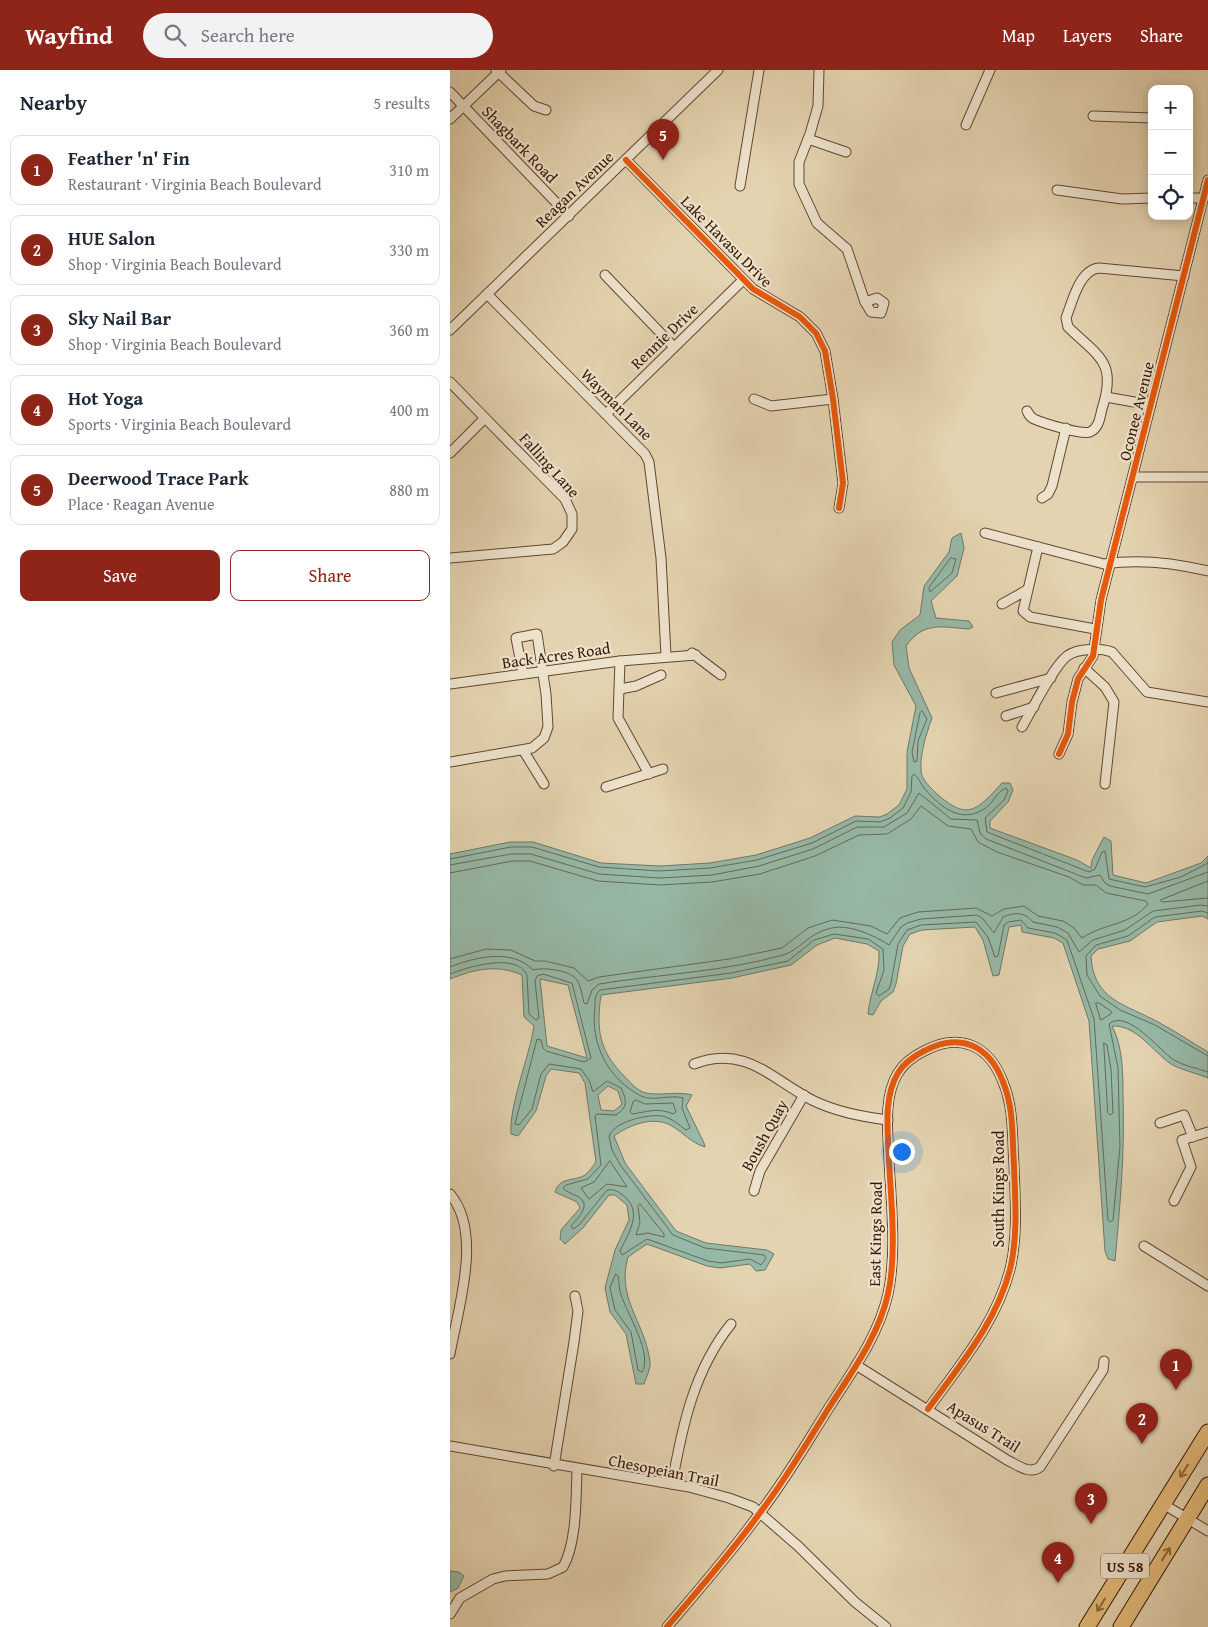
<!DOCTYPE html>
<html lang="en">
<head>
<meta charset="utf-8">
<style>
	body { margin:0; font-family:"Gentium Book Plus",serif; background:#f2f2f3; color:#1f2937 }
	.controls { position:absolute; right:15px; top:15px; display:grid; overflow:hidden; border-radius:10px; box-shadow:0 2px 12px #0003 }
	.controls button { width:45px; height:45px; display:grid; place-items:center; padding:0; border:0; border-bottom:1px solid #e0e1e3; background:#fff; color:#1f2937; font:25px sans-serif }
	.you { position:absolute; left:451px; top:1081px; width:18px; height:18px; margin:-12px; border:4px solid #fff; border-radius:50%; background:#1a73e8; box-shadow:0 0 0 8px #1a73e833 }
	.badge { display:grid; place-items:center; width:32px; height:32px; border-radius:50%; background:#8f2418; color:#fff; font-size:16px; font-weight:700 }
	.pin { position:absolute; translate:-50% -41px; filter:drop-shadow(0 1px 2px #0008) }
	.pin::after { content:''; position:absolute; top:26px; width:18px; height:15px; background:inherit; clip-path:polygon(0 0,100% 0,50% 100%) }
	.list { margin:0; padding:0; list-style:none }
	h2 { display:flex; justify-content:space-between; align-items:center; height:65px; margin:0; padding:0 20px; font-size:21px }
	h2 small { font-size:16px; font-weight:400; color:#747a83 }
	.list li { display:grid; grid-template-columns:32px 1fr auto; gap:15px; align-items:center; box-sizing:border-box; height:70px; margin:0 10px 10px; padding:0 10px; border:1px solid #e0e1e3; border-radius:10px }
	.list b { display:block; font-size:19px; white-space:nowrap }
	.list p { margin:0; font-size:16px; white-space:nowrap; color:#747a83 }
	.list em { font-size:16px; font-style:normal; color:#747a83 }
	.actions { display:flex; gap:10px; padding:15px 20px }
	.actions a { flex:1; padding:11px 0; border:1px solid #8f2418; border-radius:10px; text-align:center; font-size:18px; color:#8f2418 }
	.actions .main { background:#8f2418; color:#fff }
	.icon { flex:none; width:28px; height:28px; fill:none; stroke:currentColor; stroke-width:2; stroke-linecap:round; stroke-linejoin:round }
	.map { position:relative; flex:none; width:758px; height:1557px; overflow:hidden }
	header { display:flex; align-items:center; gap:30px; box-sizing:border-box; height:70px; padding:0 25px; background:#8f2418; color:#fff }
	header strong { font-size:24px }
	nav { display:flex; gap:28px; margin-inline-start:auto; font-size:18px }
	.search { width:350px; height:45px; background:#f2f2f3; display:flex; align-items:center; gap:12px; box-sizing:border-box; padding:0 18px; border-radius:28px; color:#747a83; font-size:19px }
	main { display:flex }
	aside { flex:1; background:#fff }
	.map>svg:first-child { display:block }
</style>
</head>
<body>
<header>
<strong>Wayfind</strong>
<div class="search"><svg class="icon" aria-label="search" viewBox="0 0 24 24"><circle cx="10" cy="10" r="6"/><path d="M15 15l6 6"/></svg>Search here</div>
<nav><a>Map</a><a>Layers</a><a>Share</a></nav>
</header>
<main>
<aside>
<h2>Nearby<small>5 results</small></h2>
<ul class="list">
<li><span class="badge">1</span><div><b>Feather 'n' Fin</b><p>Restaurant · Virginia Beach Boulevard</p></div><em>310 m</em></li>
<li><span class="badge">2</span><div><b>HUE Salon</b><p>Shop · Virginia Beach Boulevard</p></div><em>330 m</em></li>
<li><span class="badge">3</span><div><b>Sky Nail Bar</b><p>Shop · Virginia Beach Boulevard</p></div><em>360 m</em></li>
<li><span class="badge">4</span><div><b>Hot Yoga</b><p>Sports · Virginia Beach Boulevard</p></div><em>400 m</em></li>
<li><span class="badge">5</span><div><b>Deerwood Trace Park</b><p>Place · Reagan Avenue</p></div><em>880 m</em></li>
</ul>
<div class="actions"><a class="main">Save</a><a>Share</a></div>
</aside>
<div class="map">
<svg width="758" height="1557" viewBox="0 0 758 1557">
	<rect width="100%" height="100%" fill="#e4d3b0"/>
	<filter id="stains"><feTurbulence type="fractalNoise" baseFrequency=".004" numOctaves="4"/><feColorMatrix values="0 0 0 0 .2 0 0 0 0 .09 0 0 0 0 .02 0 0 0 .5 -.17"/></filter>
	<radialGradient id="worn" r=".72"><stop offset=".6" stop-color="#630" stop-opacity="0"/><stop offset="1" stop-color="#630" stop-opacity=".3"/></radialGradient>
	<!-- water -->
	<g fill="#96b9a7" stroke="#707866" fill-rule="evenodd">
		<path d="M511,463L514,478L507,506L481,531L486,548L519,551L523,557L519,559C491,557 474,551 456,576L459,598L482,648C476,665 470,683 471,701C472,710 480,717 486,723C518,752 527,740 552,713H560L563,720L558,732L540,751V758L627,790L641,798L642,790L654,767L661,771L663,805L696,813L751,793L758,786V849L752,846L707,852L680,871L648,879L641,886C643,930 675,934 708,952C725,961 741,972 758,982V1008C746,1003 731,1000 721,994C702,981 687,955 662,956C673,977 673,1003 673,1027C675,1082 670,1136 665,1191L658,1189L655,1181L639,951L613,873L604,868L572,862L571,855L559,857L549,905L543,906L533,870L525,857L472,860L460,864L453,876L446,914L443,922L431,931L423,945L418,944C420,922 430,904 429,881L417,874L385,868L367,875L341,895L282,908L151,925C146,960 149,981 175,1007C180,1012 187,1021 196,1023C211,1026 226,1021 242,1025L236,1036L254,1073L255,1077C241,1073 234,1063 222,1056C204,1045 179,1055 164,1066L175,1093L226,1161L256,1173L317,1180L324,1184L315,1200L306,1201L300,1194L270,1198L257,1196L197,1174L178,1187C166,1229 195,1251 200,1292C201,1298 196,1308 194,1314H186L176,1264L160,1242L155,1218L165,1180L179,1150L177,1135L165,1125H159L133,1158L115,1174L110,1169L111,1160L130,1138L127,1132L105,1122C110,1106 124,1112 135,1105C139,1102 143,1096 146,1092L135,1013L129,1003L101,999L96,1006L86,1041L68,1066L61,1064C59,1035 79,988 84,956L74,947L72,905C47,894 25,899 0,909V784L60,772H83L151,793L210,796L260,793L306,785L360,768L405,746L430,747L437,744L449,735L457,719V682L466,636L444,595L442,572L450,560L470,545L474,516L499,482L502,468ZM90,909L118,915L137,988L97,976ZM158,1016L168,1021L172,1034L164,1041L151,1040L148,1025Z"/>
		<path d="M0,1501L9,1502L14,1506L8,1518L0,1522Z"/>
	</g>
	<g fill="none" stroke-linecap="round" stroke-linejoin="round">
		<!-- shore -->
		<g stroke="#676856" stroke-width="1">
			<path d="M501,488L506,489L502,503L480,522L479,518Z"/>
			<path d="M472,641L477,649L468,671L467,691L464,692L462,682L470,643Z"/>
			<path d="M0,789L61,777H82L149,797L209,801L260,798L307,790L362,773L406,751L430,752L440,748L453,738L461,722L462,706L464,704C469,708 471,715 475,719C490,737 511,754 534,739C543,734 547,721 556,718L558,721L554,730L535,748L537,762L639,802L645,799L652,782L655,781L659,809L695,817L731,807L758,793"/>
			<path d="M0,795L61,784H81L149,804L210,808L262,805L309,796L363,779L407,757H434L457,743L469,723L501,749L527,750L530,763L536,769L636,808L650,805L655,813L660,816L698,824L758,802"/>
			<path d="M0,803L62,791H80L148,811L210,815L262,812L310,804L365,786L409,765L437,764L461,749L471,736L498,756L521,759L528,772L547,782L619,807L633,815H646L656,823L696,831L698,834C680,856 654,853 632,868L624,858L613,851L588,846L574,836L554,839L542,846L526,838L468,842L450,848L437,864L421,856L382,850L358,858L332,878L279,889L149,907L138,911L124,898L95,891H85L61,880L36,879L0,889"/>
			<path d="M758,811L710,830L712,832L758,828"/>
			<path d="M758,843L752,841L705,847L678,866L646,875L636,886L637,905L650,926L670,940L705,955L758,986"/>
			<path d="M0,897C25,887 62,878 83,900C92,897 121,900 127,910C131,916 132,925 134,933L137,934L142,920L149,914C210,904 273,902 333,885C349,881 359,862 382,858C400,854 425,866 439,875L451,857L457,853L471,849L527,845L533,849L544,863L553,847C565,842 575,842 583,852L607,857L618,863L629,882L643,870L675,860L703,841L751,835L758,836"/>
			<path d="M0,904C17,897 67,882 77,905L79,944L86,950L89,948L85,911L87,906L93,904L122,913L141,988L134,992L96,981L93,978L91,970L87,969L65,1054L69,1055L82,1039L91,1004L99,994L131,999L139,1010L143,1022L157,1011L171,1018C177,1031 178,1037 166,1045L147,1044L145,1046L151,1095L138,1109L116,1115L113,1118C117,1122 122,1124 127,1126C143,1134 128,1148 121,1156L123,1159L129,1155L157,1120C165,1119 169,1122 175,1127C193,1143 178,1164 170,1181L172,1185L197,1169L258,1191L271,1193L300,1189L311,1195L316,1188L314,1185L255,1178L223,1165L171,1096L162,1080L159,1066C165,1051 198,1044 212,1046C222,1048 229,1055 236,1060L240,1058L232,1038L233,1028C220,1024 203,1032 191,1026C158,1009 140,974 145,937C145,931 145,924 150,920L281,903L338,891L364,870L384,864L418,869L433,879L434,900L426,923L429,926L439,919L441,913L448,874L457,860L471,855L526,852L538,867L545,887L548,886L554,855L558,852L571,850L578,858L605,863L617,870L644,949L658,1150L660,1152L663,1150L670,1077L668,998L659,954C677,938 710,981 724,990C734,996 747,998 758,1002"/>
			<path d="M646,933H649L661,941V944L651,950Z"/>
			<path d="M654,973L657,975L661,999L663,1043L660,1045L658,1043Z"/>
			<path d="M186,1030L195,1034L223,1033L226,1042L223,1044C208,1037 197,1042 182,1044L180,1042L183,1032Z"/>
			<path d="M160,1091L177,1117L157,1114L139,1129L131,1118L144,1112Z"/>
			<path d="M190,1134L214,1164V1167L198,1163L186,1165L190,1152L188,1137Z"/>
			<path d="M166,1204L168,1206C169,1212 169,1219 171,1225C177,1243 203,1284 192,1302L188,1300L181,1262L165,1240L160,1218Z"/>
		</g>
		<defs>
			<g id="street">
				<path d="M46,0L84,36L96,40"/>
				<path d="M369,0L368,36L360,64L349,92V114L367,153L397,179L415,232"/>
				<path d="M0,22L119,146"/>
				<path d="M643,46L702,48"/>
				<path d="M0,49L51,0"/>
				<path d="M516,55L540,0"/>
				<path d="M358,69L396,82"/>
				<path d="M176,90L303,219L350,247L366,263L375,281L383,329L393,413L389,438"/>
				<path d="M290,116L309,0"/>
				<path d="M607,120L672,129L702,128"/>
				<path d="M739,128H753"/>
				<path d="M155,205L224,277"/>
				<path d="M37,224L195,384L199,392L211,488L216,586"/>
				<path d="M427,228L434,233L431,243L421,242L415,232Z"/>
				<path d="M0,260L268,0"/>
				<path d="M0,312L35,348"/>
				<path d="M656,327L701,335"/>
				<path d="M304,329L321,336L383,329"/>
				<path d="M577,341C579,345 580,347 584,349C593,353 631,365 640,362C649,358 650,347 652,339C667,292 650,288 618,257L616,248C622,233 629,200 649,198L734,206"/>
				<path d="M156,344L293,210"/>
				<path d="M0,383L35,348L115,429L122,444V459L113,472L103,479L0,488"/>
				<path d="M684,407H758"/>
				<path d="M592,428L598,424L602,416L616,358"/>
				<path d="M535,463L654,494C687,489 725,493 758,501"/>
				<path d="M588,477L573,541L580,547L645,559"/>
				<path d="M552,534L577,520"/>
				<path d="M242,583L271,605"/>
				<path d="M170,591L168,648L199,704"/>
				<path d="M634,598L655,617L664,632L655,714"/>
				<path d="M0,614L170,591L246,585"/>
				<path d="M170,619L186,616L211,605"/>
				<path d="M546,623L601,608"/>
				<path d="M556,646L584,637"/>
				<path d="M572,657C582,640 603,597 617,586C628,578 650,578 662,582L697,622L758,632"/>
				<path d="M73,680L94,714"/>
				<path d="M609,684L618,664L622,632L628,609L643,586L651,530L758,110"/>
				<path d="M0,692L82,678L94,668L98,657L96,624L87,564L66,568L73,604"/>
				<path d="M156,717L213,699"/>
				<path d="M244,994C296,974 322,1010 364,1031C387,1042 413,1047 438,1050"/>
				<path d="M710,1053L734,1045L743,1067"/>
				<path d="M304,1121L310,1101L354,1025"/>
				<path d="M0,1124C33,1163 8,1238 0,1284"/>
				<path d="M724,1131L741,1097L732,1070L758,1062"/>
				<path d="M694,1176L758,1216"/>
				<path d="M406,1295L557,1390C568,1395 579,1405 590,1397L653,1300L654,1291"/>
				<path d="M0,1376L239,1417L279,1428L303,1437L348,1476L405,1532L436,1557"/>
				<path d="M104,1396L124,1272L128,1241L125,1226"/>
				<path d="M222,1414C232,1357 244,1300 281,1254"/>
				<path d="M713,1434L758,1461"/>
				<path d="M0,1544L10,1528L43,1509L55,1506L98,1504L113,1497C127,1473 126,1427 127,1399"/>
				<path d="M217,1557C249,1519 283,1481 312,1440C338,1406 359,1369 382,1333C404,1299 429,1264 438,1224C447,1183 441,1132 439,1090C438,1063 433,1027 448,1003C454,993 464,986 474,981C510,962 539,975 553,1012C564,1038 562,1067 564,1095C565,1128 568,1162 561,1195C549,1249 510,1295 478,1339"/>
			</g>
			<g id="primary">
				<path d="M637,1557L758,1362"/>
				<path d="M671,1557L758,1415"/>
			</g>
		</defs>
		<!-- street casing -->
		<use href="#street" stroke="#634630" stroke-width="11"/>
		<!-- primary casing -->
		<use href="#primary" stroke="#381705" stroke-width="17"/>
		<!-- street -->
		<use href="#street" stroke="#ede2cc" stroke-width="9"/>
		<!-- primary -->
		<use href="#primary" stroke="#e2ba78" stroke-width="15"/>
		<defs>
			<g id="cycleway">
				<path d="M176,90L303,219L350,247L366,263L375,281L383,329L393,413L389,438"/>
				<path d="M609,684L618,664L622,632L628,609L643,586L651,530L758,110"/>
				<path d="M217,1557C249,1519 283,1481 312,1440C338,1406 359,1369 382,1333C404,1299 429,1264 438,1224C447,1183 441,1132 439,1090C438,1063 433,1027 448,1003C454,993 464,986 474,981C510,962 539,975 553,1012C564,1038 562,1067 564,1095C565,1128 568,1162 561,1195C549,1249 510,1295 478,1339"/>
			</g>
		</defs>
		<!-- cycleway casing -->
		<use href="#cycleway" stroke="#ede2cc" stroke-width="9"/>
		<!-- cycleway -->
		<use href="#cycleway" stroke="#e8590c" stroke-width="6"/>
	</g>
	<!-- one-way arrows -->
	<defs><path id="oneway-shaft" d="M-6 0H5M1.5-3L5.5 0L1.5 3" fill="none" stroke-width="1.6" stroke-linecap="round" stroke-linejoin="round" transform="scale(1.25)"/></defs>
	<g stroke="#8d683e">
		<use href="#oneway-shaft" transform="translate(734 1401) rotate(122)"/>
		<use href="#oneway-shaft" transform="translate(716 1484) rotate(-58)"/>
		<use href="#oneway-shaft" transform="translate(651 1535) rotate(122)"/>
	</g>
	<g text-anchor="middle" dominant-baseline="central" stroke-width="4.5" stroke-linejoin="round" paint-order="stroke">
		<!-- shield labels -->
		<rect fill="#ede2cc" stroke="#6e5441" stroke-width="1" x="651" y="1483.5" width="48" height="25" rx="4"/>
		<g font-size="15" font-weight="bold" fill="#381705">
			<text x="675" y="1496">US 58</text>
		</g>
		<!-- street labels -->
		<g font-size="16" fill="#381705" stroke="#ede2cc">
			<text transform="translate(70 74) rotate(46)">Shagbark Road</text>
			<text transform="translate(124 119) rotate(-44)">Reagan Avenue</text>
			<text transform="translate(277 171) rotate(45)">Lake Havasu Drive</text>
			<text transform="translate(214 266) rotate(-44)">Rennie Drive</text>
			<text transform="translate(167 334) rotate(45)">Wayman Lane</text>
			<text transform="translate(686 341) rotate(-76)">Oconee Avenue</text>
			<text transform="translate(100 395) rotate(48)">Falling Lane</text>
			<text transform="translate(106 585) rotate(-8)">Back Acres Road</text>
			<text transform="translate(314 1065) rotate(-61)">Boush Quay</text>
			<text transform="translate(548 1119) rotate(-90)">South Kings Road</text>
			<text transform="translate(425 1164) rotate(-89)">East Kings Road</text>
			<text transform="translate(534 1356) rotate(32)">Apasus Trail</text>
			<text transform="translate(214 1400) rotate(11)">Chesopeian Trail</text>
		</g>
	</g>
	<rect width="100%" height="100%" filter="url(#stains)"/>
	<rect width="100%" height="100%" fill="url(#worn)"/>
</svg>
<div class="controls">
<button>+</button>
<button>−</button>
<button><svg class="icon" aria-label="locate" viewBox="0 0 24 24"><circle cx="12" cy="12" r="6"/><path d="M12 2v4M12 18v4M2 12h4M18 12h4"/></svg></button>
</div>
<div class="you"></div>
<div class="pin badge" style="left:726px;top:1320px">1</div>
<div class="pin badge" style="left:692px;top:1374px">2</div>
<div class="pin badge" style="left:641px;top:1454px">3</div>
<div class="pin badge" style="left:608px;top:1513px">4</div>
<div class="pin badge" style="left:213px;top:90px">5</div>
</div>
</main>
</body>
</html>
